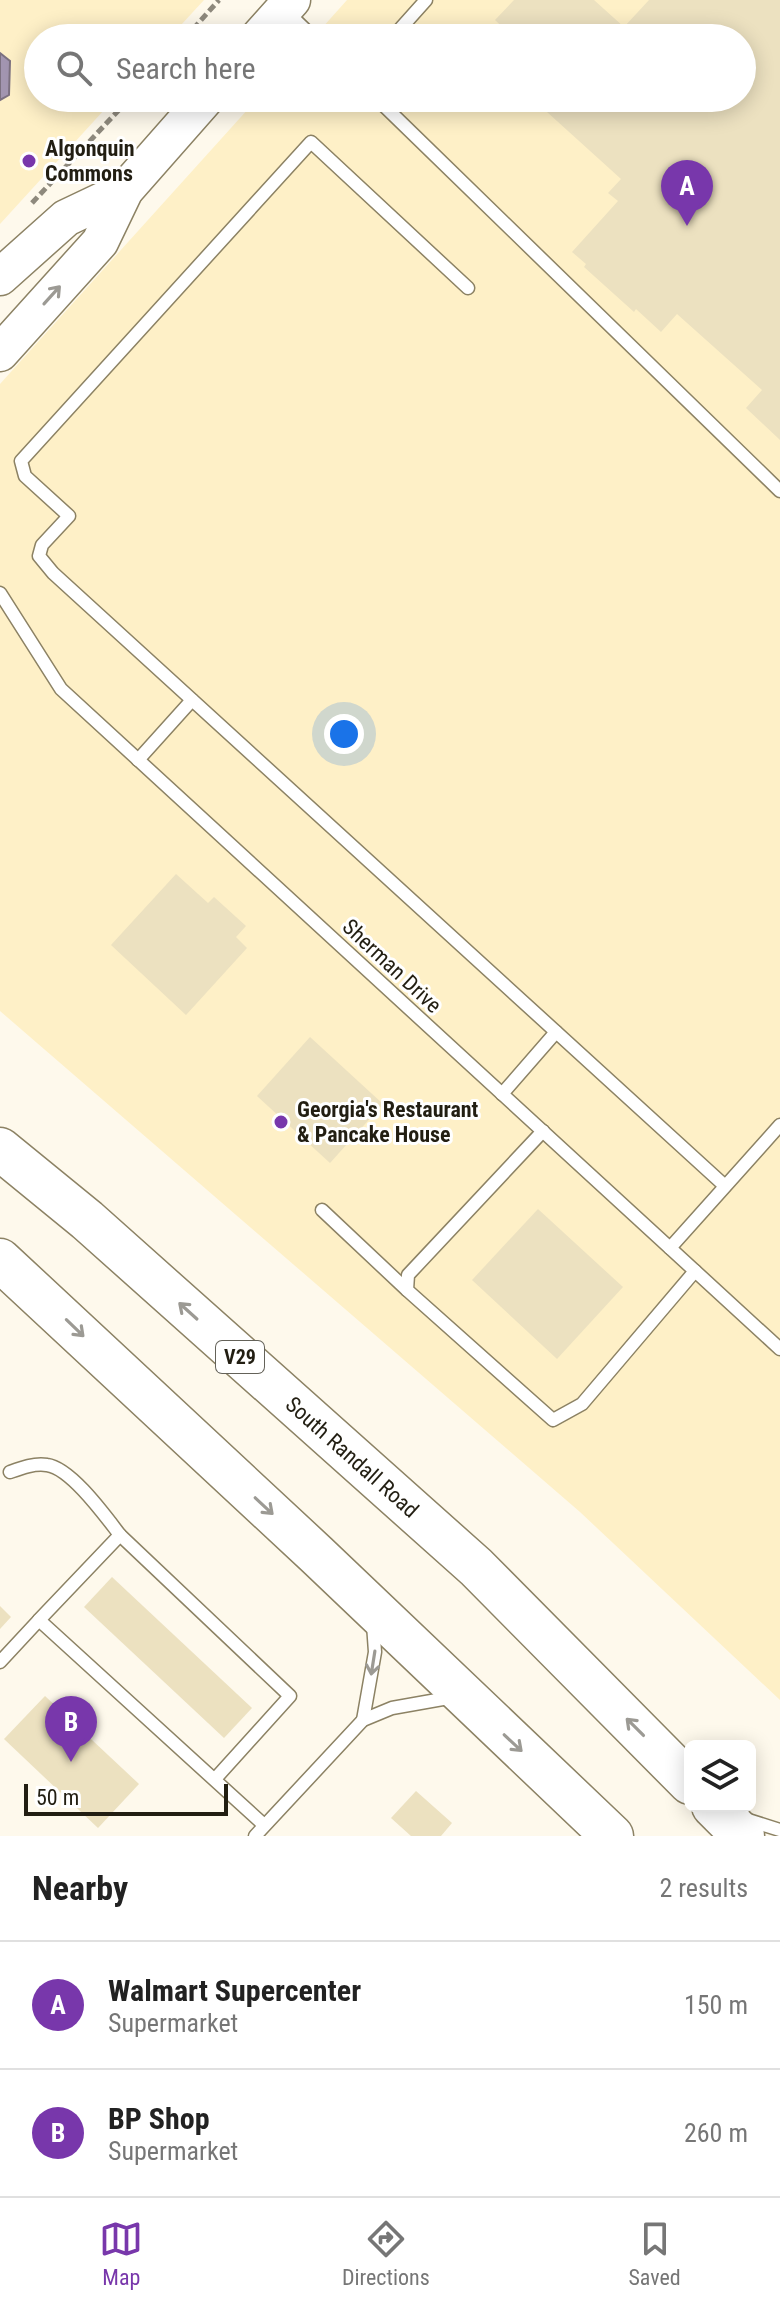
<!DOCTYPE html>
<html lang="en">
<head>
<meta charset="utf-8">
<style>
	body { margin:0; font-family:"Roboto Condensed",sans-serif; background:#f2f2f2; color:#222 }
	.controls { position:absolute; right:24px; bottom:24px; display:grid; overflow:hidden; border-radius:12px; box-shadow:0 4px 20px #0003 }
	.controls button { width:72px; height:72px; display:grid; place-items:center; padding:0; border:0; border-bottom:2px solid #e0e0e0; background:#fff; color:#222; font:40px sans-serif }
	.scale { position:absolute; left:24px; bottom:20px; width:204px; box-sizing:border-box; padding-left:8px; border:4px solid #221e12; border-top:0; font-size:22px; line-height:28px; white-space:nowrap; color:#221e12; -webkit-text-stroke:6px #fff; paint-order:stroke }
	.you { position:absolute; left:344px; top:734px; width:28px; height:28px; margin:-20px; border:6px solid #fff; border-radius:50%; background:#1a73e8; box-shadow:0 0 0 12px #1a73e833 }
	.badge { display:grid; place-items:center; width:52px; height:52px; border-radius:50%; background:#7837ab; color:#fff; font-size:26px; font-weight:700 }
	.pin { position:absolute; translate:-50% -66px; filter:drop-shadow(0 2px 4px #0008) }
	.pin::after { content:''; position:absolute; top:42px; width:28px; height:24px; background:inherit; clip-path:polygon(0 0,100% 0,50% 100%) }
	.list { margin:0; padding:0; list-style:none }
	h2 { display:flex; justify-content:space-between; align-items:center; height:104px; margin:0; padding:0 32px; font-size:34px }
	h2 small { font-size:26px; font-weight:400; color:#767676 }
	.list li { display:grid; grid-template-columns:52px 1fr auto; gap:24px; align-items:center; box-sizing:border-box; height:128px; padding:0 32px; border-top:2px solid #e0e0e0 }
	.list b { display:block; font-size:30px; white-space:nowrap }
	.list p { margin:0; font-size:26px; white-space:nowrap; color:#767676 }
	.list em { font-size:26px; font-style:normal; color:#767676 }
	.icon { flex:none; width:44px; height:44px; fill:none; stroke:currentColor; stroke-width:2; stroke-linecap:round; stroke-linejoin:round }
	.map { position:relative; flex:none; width:780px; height:1836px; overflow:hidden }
	.search { position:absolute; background:#fff; box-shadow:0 4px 20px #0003; left:24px; right:24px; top:24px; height:88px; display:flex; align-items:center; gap:20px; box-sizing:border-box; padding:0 28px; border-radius:44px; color:#767676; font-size:30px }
	.sheet { height:360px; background:#fff }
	nav { display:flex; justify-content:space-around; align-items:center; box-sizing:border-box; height:112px; border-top:2px solid #e0e0e0; background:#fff; font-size:22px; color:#767676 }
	nav a { display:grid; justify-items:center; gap:4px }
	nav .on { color:#7837ab }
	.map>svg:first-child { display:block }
</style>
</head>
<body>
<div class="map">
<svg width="780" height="1836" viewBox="0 0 780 1836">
	<rect width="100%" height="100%" fill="#fef9ec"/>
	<!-- built -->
	<g fill="#fef0c7">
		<path d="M0,0H204L169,38H38V98H115L0,224Z"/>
		<path d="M347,0H780V1700L580,1512L0,1011V384L258,98H742V38H313Z"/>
	</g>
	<!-- water -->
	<path fill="#a295b0" stroke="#7c7181" stroke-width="2" d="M0,53L10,61L9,95L0,100Z"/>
	<!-- building -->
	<g fill="#ece1c0">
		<path d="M514,0H594L624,27L649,0H780V440L746,408L762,390L677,314L661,332L636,309L634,312L584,267L586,264L572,252L618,201L608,193L621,179L547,112L560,98H742V38H514L495,20Z"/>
		<path d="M176,874L208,903L214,897L246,926L236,937L247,948L186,1015L111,945Z"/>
		<path d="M310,1037L383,1104L330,1163L257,1096Z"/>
		<path d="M538,1209L623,1287L557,1359L472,1280Z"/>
		<path d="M112,1577L252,1708L224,1738L84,1607Z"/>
		<path d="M0,1606L11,1617L0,1629Z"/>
		<path d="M45,1696L139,1784L98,1828L4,1739Z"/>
		<path d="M416,1791L452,1823L441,1836H411L391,1818Z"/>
	</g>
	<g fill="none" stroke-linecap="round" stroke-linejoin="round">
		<defs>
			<g id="lane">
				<path d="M285,10L314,38"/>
				<path d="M392,38L426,0"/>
				<path d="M376,98L780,491"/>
				<path d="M468,288L311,142L21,461L25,476L69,516L42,545L39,556L53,573L725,1186"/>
				<path d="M0,593L61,689L780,1349"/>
				<path d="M138,760L192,700"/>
				<path d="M502,1094L556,1032"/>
				<path d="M543,1131L408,1275L407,1290L553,1420L582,1404L695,1271"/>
				<path d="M322,1210L407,1290"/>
				<path d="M670,1248L780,1125"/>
				<path d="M10,1472C21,1468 34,1463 47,1465C71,1468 106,1517 120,1535"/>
				<path d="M39,1620L120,1535L290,1696L215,1779"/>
				<path d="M0,1662L39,1620L264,1825"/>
				<path d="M363,1720L375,1652L373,1624"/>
				<path d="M745,1819L780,1830"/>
				<path d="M255,1836L363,1720L392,1708L454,1697"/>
			</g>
			<g id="secondary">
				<path d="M258,38L292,0"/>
				<path d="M0,277L66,218L125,190"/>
				<path d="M0,353L100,242L125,190L206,98"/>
			</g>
			<g id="primary">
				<path id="s1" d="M0,1149L87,1220L476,1567L690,1783"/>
				<path d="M0,1260L317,1555L612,1836"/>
				<path d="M713,1806L743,1836"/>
			</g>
		</defs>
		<!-- lane casing -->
		<use href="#lane" stroke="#8c8264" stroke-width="15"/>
		<!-- secondary casing -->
		<use href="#secondary" stroke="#8c8264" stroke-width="39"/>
		<!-- primary casing -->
		<use href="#primary" stroke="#8c8264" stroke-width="45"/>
		<!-- path -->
		<g stroke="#8e897d" stroke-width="5" stroke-dasharray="8 4" stroke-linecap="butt">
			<path d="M185,38L219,0"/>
			<path d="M32,203L130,98"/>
		</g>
		<!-- lane -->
		<use href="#lane" stroke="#fff" stroke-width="12"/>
		<!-- secondary -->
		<use href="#secondary" stroke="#fff" stroke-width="36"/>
		<!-- primary -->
		<use href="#primary" stroke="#fff" stroke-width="42"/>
	</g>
	<!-- one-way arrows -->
	<defs><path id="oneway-shaft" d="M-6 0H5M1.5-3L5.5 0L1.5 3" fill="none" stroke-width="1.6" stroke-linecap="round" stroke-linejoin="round" transform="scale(2)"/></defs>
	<g stroke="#9c9a94">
		<use href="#oneway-shaft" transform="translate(52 295) rotate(-48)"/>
		<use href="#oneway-shaft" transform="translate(188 1311) rotate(-138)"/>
		<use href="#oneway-shaft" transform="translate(75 1328) rotate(44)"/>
		<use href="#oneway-shaft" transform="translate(264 1506) rotate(43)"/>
		<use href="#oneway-shaft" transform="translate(373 1663) rotate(99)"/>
		<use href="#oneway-shaft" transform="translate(635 1727) rotate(-135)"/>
		<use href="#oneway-shaft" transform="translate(513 1743) rotate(43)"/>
	</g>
	<!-- markers -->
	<g fill="#7837ab" stroke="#fff" stroke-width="3">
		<circle cx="29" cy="161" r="8"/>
		<circle cx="281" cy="1122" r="8"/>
	</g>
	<g text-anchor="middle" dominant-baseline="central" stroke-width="6" stroke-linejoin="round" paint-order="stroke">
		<!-- shield labels -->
		<rect fill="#fff" stroke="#646259" stroke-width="2" x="216" y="1341" width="48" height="32" rx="6"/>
		<g font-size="20" font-weight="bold" fill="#221e12">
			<text x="240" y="1357">V29</text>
		</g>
		<!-- poi labels -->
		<g font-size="22" font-weight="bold" fill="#221e12" stroke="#fff" text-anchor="start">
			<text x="45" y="148">Algonquin<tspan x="45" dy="25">Commons</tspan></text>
			<text x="297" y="1109">Georgia's Restaurant<tspan x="297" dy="25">&amp; Pancake House</tspan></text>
		</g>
		<!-- street labels -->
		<g font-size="22" fill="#221e12" stroke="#fff">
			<text transform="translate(392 966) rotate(43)">Sherman Drive</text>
			<text stroke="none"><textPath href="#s1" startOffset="468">South Randall Road</textPath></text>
		</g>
	</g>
</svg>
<div class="controls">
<button><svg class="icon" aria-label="layers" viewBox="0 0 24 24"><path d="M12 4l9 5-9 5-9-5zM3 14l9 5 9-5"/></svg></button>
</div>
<div class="scale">50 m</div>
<div class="you"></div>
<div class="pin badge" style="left:687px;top:226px">A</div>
<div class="pin badge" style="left:71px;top:1762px">B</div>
<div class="search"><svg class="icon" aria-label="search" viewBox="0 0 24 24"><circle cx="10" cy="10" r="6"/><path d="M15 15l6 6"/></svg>Search here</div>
</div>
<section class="sheet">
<h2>Nearby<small>2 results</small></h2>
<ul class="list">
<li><span class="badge">A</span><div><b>Walmart Supercenter</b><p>Supermarket</p></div><em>150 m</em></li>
<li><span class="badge">B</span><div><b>BP Shop</b><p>Supermarket</p></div><em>260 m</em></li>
</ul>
</section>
<nav>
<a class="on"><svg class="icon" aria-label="map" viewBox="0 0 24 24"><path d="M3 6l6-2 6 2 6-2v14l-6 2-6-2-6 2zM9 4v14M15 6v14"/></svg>Map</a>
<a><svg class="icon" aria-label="directions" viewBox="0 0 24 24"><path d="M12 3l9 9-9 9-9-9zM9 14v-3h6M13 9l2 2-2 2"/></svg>Directions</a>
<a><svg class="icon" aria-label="saved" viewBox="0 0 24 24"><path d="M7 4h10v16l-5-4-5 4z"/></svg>Saved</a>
</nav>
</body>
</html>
